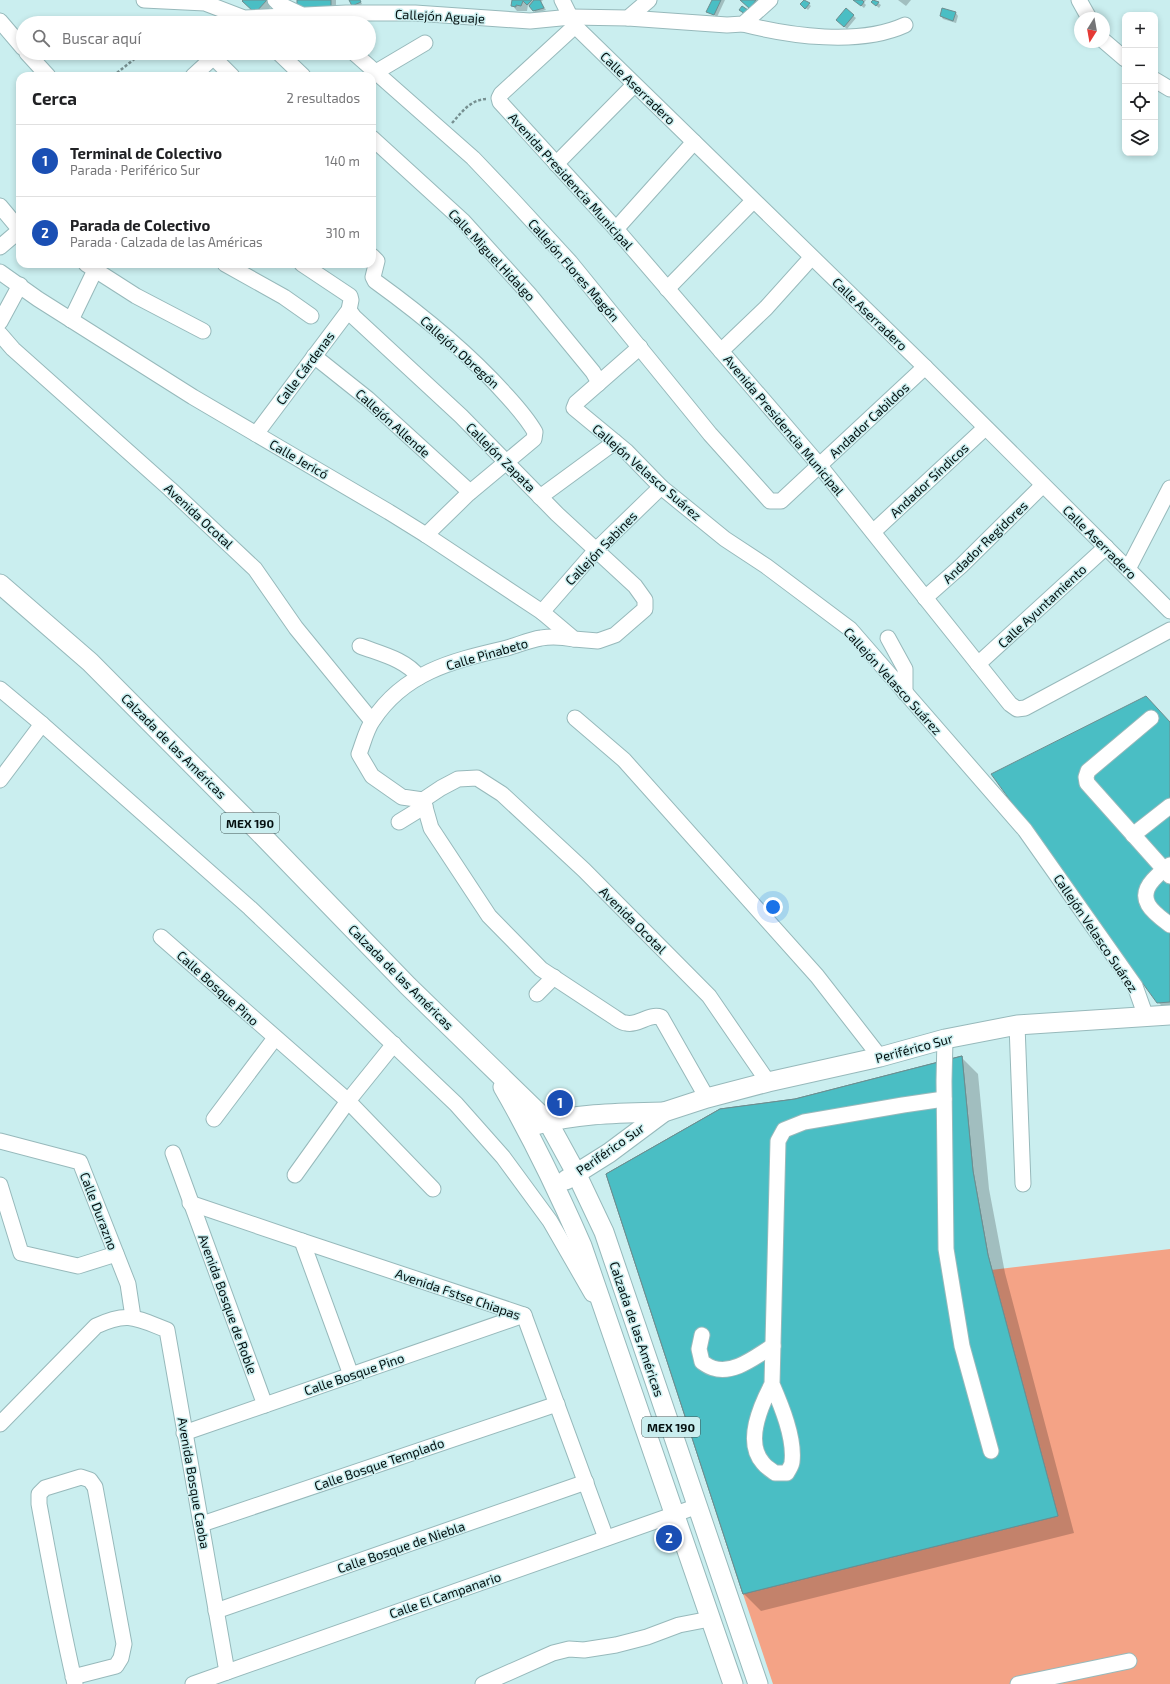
<!DOCTYPE html>
<html lang="es">
<head>
<meta charset="utf-8">
<style>
	body { margin:0; font-family:"Exo 2",sans-serif; background:#f2f2f2; color:#202124 }
	.controls { position:absolute; right:12px; top:12px; display:grid; overflow:hidden; border-radius:8px; box-shadow:0 2px 6px #0003 }
	.controls button { width:36px; height:36px; display:grid; place-items:center; padding:0; border:0; border-bottom:1px solid #e0e0e0; background:#fff; color:#202124; font:20px sans-serif }
	.compass { position:absolute; left:1074px; top:12px; width:36px; height:36px; border-radius:50%; background:#fff; box-shadow:0 2px 6px #0003; rotate:191deg }
	.you { position:absolute; left:773px; top:907px; width:14px; height:14px; margin:-10px; border:3px solid #fff; border-radius:50%; background:#1a73e8; box-shadow:0 0 0 6px #1a73e833 }
	.badge { display:grid; place-items:center; width:26px; height:26px; border-radius:50%; background:#ae481e; color:#fff; font-size:13px; font-weight:700 }
	.pin { position:absolute; translate:-50% -50%; border:2px solid #fff; box-shadow:0 1px 4px #0006 }
	.list { margin:0; padding:0; list-style:none }
	h2 { display:flex; justify-content:space-between; align-items:center; height:52px; margin:0; padding:0 16px; font-size:17px }
	h2 small { font-size:13px; font-weight:400; color:#757577 }
	.list li { display:grid; grid-template-columns:26px 1fr auto; gap:12px; align-items:center; box-sizing:border-box; height:72px; padding:0 16px; border-top:1px solid #e0e0e0 }
	.list b { display:block; font-size:15px; white-space:nowrap }
	.list p { margin:0; font-size:13px; white-space:nowrap; color:#757577 }
	.list em { font-size:13px; font-style:normal; color:#757577 }
	.icon { flex:none; width:22px; height:22px; fill:none; stroke:currentColor; stroke-width:2; stroke-linecap:round; stroke-linejoin:round }
	.map { position:relative; flex:none; width:1170px; height:1684px; overflow:hidden }
	.search { position:absolute; background:#fff; box-shadow:0 2px 6px #0003; left:16px; top:16px; width:360px; height:44px; display:flex; align-items:center; gap:10px; box-sizing:border-box; padding:0 14px; border-radius:22px; color:#757577; font-size:15px }
	.panel { position:absolute; background:#fff; box-shadow:0 2px 6px #0003; left:16px; top:72px; width:360px; height:196px; border-radius:12px }
	.map>svg:first-child { display:block }
</style>
</head>
<body>
<div class="map">
<svg width="1170" height="1684" viewBox="0 0 1170 1684">
	<rect width="100%" height="100%" fill="#caeeef"/>
	<!-- green -->
	<path fill="#f4a386" d="M1170,1249V1684H773L743,1594L1058,1516L991,1270Z"/>
	<!-- shadow -->
	<g fill="#0003">
		<path d="M244,0H272L275,2L261,18Z"/>
		<path d="M298,0H336V12Z"/>
		<path d="M350,0H360L362,4L355,8Z"/>
		<path d="M513,0H543L541,2L546,10L536,13L528,5L527,11H517L512,5Z"/>
		<path d="M713,0H725L717,17L708,11Z"/>
		<path d="M741,0H760L752,10Z"/>
		<path d="M854,0H866L864,3L866,5L864,8Z"/>
		<path d="M874,0L881,5L879,8L872,2Z"/>
		<path d="M898,0H911L906,6Z"/>
		<path d="M805,1L811,6L808,10L801,4Z"/>
		<path d="M943,9L956,13L958,16L956,23L943,19L941,16Z"/>
		<path d="M846,10L856,18L847,29L840,23Z"/>
		<path d="M1170,723V1011H1167L1158,1002Z"/>
		<path d="M961,1057L978,1074L989,1189L1005,1273L1074,1533L761,1611L744,1594L608,1174L795,1100Z"/>
	</g>
	<!-- building -->
	<g fill="#4abec4" stroke="#6d8d8f">
		<path d="M243,0H267L255,13L242,1Z"/>
		<path d="M297,0H331V7L297,8Z"/>
		<path d="M349,0H360L361,2L352,6Z"/>
		<path d="M512,0H532L527,5L523,1L521,6L516,5V7L511,6Z"/>
		<path d="M534,0H540L544,8L533,11L529,6Z"/>
		<path d="M712,0H721L714,15L706,12Z"/>
		<path d="M740,0H756L750,9Z"/>
		<path d="M804,0L810,3L805,9L800,4Z"/>
		<path d="M853,0H862L864,2L861,6Z"/>
		<path d="M873,0L879,2L876,6L871,2Z"/>
		<path d="M742,6L748,10L745,14L739,10Z"/>
		<path d="M846,8L854,15L844,27L836,20Z"/>
		<path d="M942,8L956,12L953,21L940,16Z"/>
		<path d="M1146,696L1170,722V1002L1157,1003L991,774Z"/>
		<path d="M962,1056L973,1171L988,1255L1058,1516L743,1594L606,1174L720,1109L795,1099Z"/>
		<path d="M962,1056L973,1171L988,1255L1058,1516L743,1594L606,1174L720,1109L795,1099Z"/>
	</g>
	<g fill="none" stroke-linecap="round" stroke-linejoin="round">
		<defs>
			<g id="minor">
				<path d="M144,0L205,3L244,18L346,13H415L530,21L571,17L628,18L649,0"/>
				<path d="M275,0L279,4L300,14"/>
				<path d="M562,0L575,26L925,367L1170,611"/>
				<path d="M1079,0L1089,18"/>
				<path d="M628,18L727,25L743,24L770,0"/>
				<path d="M0,21L23,48"/>
				<path d="M743,24C790,36 859,46 905,25"/>
				<path d="M575,26L501,94L499,98L500,102L616,229L820,466L1010,704L1017,709L1025,708L1170,630"/>
				<path d="M1104,41L1125,59"/>
				<path d="M27,53L48,76"/>
				<path d="M279,53L303,76"/>
				<path d="M354,53L473,158L511,198L570,262L710,434L770,501H781L925,367"/>
				<path d="M213,57L232,76"/>
				<path d="M376,72L425,43"/>
				<path d="M193,76L218,53"/>
				<path d="M1155,80L1170,89"/>
				<path d="M372,138L463,221L529,294L593,372L597,379L598,384"/>
				<path d="M556,164L634,85"/>
				<path d="M0,206L20,230"/>
				<path d="M616,229L694,142"/>
				<path d="M0,247L20,230"/>
				<path d="M372,256L377,261L373,277L375,281C422,315 468,352 507,396C517,407 527,418 535,432L534,439L468,494L426,535"/>
				<path d="M86,264L136,296L203,331"/>
				<path d="M225,264L284,297L311,316"/>
				<path d="M0,272L38,299L193,397L389,512L426,535L542,612L574,639L598,641L615,635L645,609V600L635,586L557,514L461,416L354,317L349,310"/>
				<path d="M667,289L753,201"/>
				<path d="M71,320L98,264"/>
				<path d="M0,322L20,285"/>
				<path d="M0,334L13,349L170,489L255,569L296,628L372,721"/>
				<path d="M640,347L576,403L574,408L626,451L661,487L725,539L766,566L850,629L1025,830L1135,986L1146,1017"/>
				<path d="M721,351L766,308L811,258"/>
				<path d="M314,356L368,399L470,492"/>
				<path d="M256,434L349,310L351,300L350,296L302,264"/>
				<path d="M540,497L615,442"/>
				<path d="M873,532L985,428"/>
				<path d="M1128,569L1170,488"/>
				<path d="M925,598L961,566L1043,485"/>
				<path d="M542,612L596,550L661,487"/>
				<path d="M888,638L905,669V693"/>
				<path d="M360,646C381,654 405,659 419,677"/>
				<path d="M978,664L1106,547"/>
				<path d="M0,689L42,724L250,908L456,1104L503,1157L550,1221L592,1294"/>
				<path d="M575,718L624,760L817,976L880,1057"/>
				<path d="M1151,718L1088,771L1086,777L1087,783L1170,876"/>
				<path d="M0,780L42,724"/>
				<path d="M423,800L441,788L458,779L477,778L502,794L584,870L709,996L768,1082"/>
				<path d="M423,800L431,828L489,916L541,969L614,1017C617,1019 622,1023 626,1023C638,1026 649,1013 661,1017L707,1098"/>
				<path d="M423,800L402,797L372,776L359,754C363,744 366,730 373,720C404,673 451,661 503,649C516,646 528,640 541,638C552,636 563,637 574,639"/>
				<path d="M399,822L425,806"/>
				<path d="M1133,835L1170,806"/>
				<path d="M1170,865C1163,869 1159,874 1153,880C1135,900 1154,913 1170,925"/>
				<path d="M161,937L348,1101L433,1189"/>
				<path d="M537,994L554,977"/>
				<path d="M1017,1025L1023,1184"/>
				<path d="M945,1039L944,1081L946,1249L962,1346L991,1451"/>
				<path d="M214,1119L275,1038"/>
				<path d="M0,1141L80,1162L128,1284L133,1317"/>
				<path d="M173,1153L265,1405"/>
				<path d="M295,1175L348,1101L394,1044"/>
				<path d="M0,1185L21,1253L78,1266L116,1254"/>
				<path d="M190,1203L302,1241L524,1315L606,1538"/>
				<path d="M302,1241L351,1375"/>
				<path d="M702,1335L699,1349L702,1362C705,1364 709,1367 713,1368C734,1375 756,1356 773,1346"/>
				<path d="M772,1384C781,1405 795,1438 792,1462C792,1465 789,1469 787,1473H775C771,1470 766,1467 763,1463C744,1442 761,1405 772,1384L778,1141L784,1130L804,1122L903,1105L944,1099"/>
				<path d="M0,1424L96,1326C128,1311 136,1318 167,1330L227,1672"/>
				<path d="M184,1433L524,1315"/>
				<path d="M202,1524L557,1404"/>
				<path d="M216,1611L586,1482"/>
				<path d="M73,1677L116,1666L121,1658L124,1644L95,1487L90,1480L81,1477L45,1488L39,1494V1504C50,1564 61,1624 75,1684"/>
				<path d="M193,1684L698,1506"/>
				<path d="M483,1684L553,1653L569,1649L584,1650L616,1645L647,1637L679,1625L710,1619"/>
				<path d="M1018,1684L1129,1661"/>
			</g>
			<g id="major">
				<path d="M0,584L90,662L256,829L408,986L548,1122L576,1173L604,1232L758,1684"/>
				<path d="M503,1087C533,1139 558,1191 582,1246L733,1684"/>
				<path d="M536,1125C577,1113 622,1113 664,1112"/>
				<path d="M566,1180L609,1153L664,1112L707,1098L768,1082L880,1057L945,1039L1017,1025L1170,1015"/>
			</g>
		</defs>
		<!-- minor casing -->
		<use href="#minor" stroke="#97b9bb" stroke-width="17"/>
		<!-- major casing -->
		<use href="#major" stroke="#97b9bb" stroke-width="21"/>
		<!-- path -->
		<g stroke="#768f90" stroke-width="2.5" stroke-dasharray="3 2" stroke-linecap="butt">
			<path d="M179,23L187,17"/>
			<path d="M113,76L142,53"/>
			<path d="M452,123C462,112 470,100 486,99"/>
		</g>
		<!-- minor -->
		<use href="#minor" stroke="#fff" stroke-width="15"/>
		<!-- major -->
		<use href="#major" stroke="#fff" stroke-width="19"/>
	</g>
	<g text-anchor="middle" dominant-baseline="central" stroke-width="3" stroke-linejoin="round" paint-order="stroke">
		<!-- shield labels -->
		<g fill="#caeeef" stroke="#3f5252" stroke-width="1">
			<rect x="221" y="813" width="58" height="20" rx="3"/>
			<rect x="642" y="1417" width="58" height="20" rx="3"/>
		</g>
		<g font-size="12" font-weight="bold" fill="#040f0f">
			<text x="250" y="823">MEX 190</text>
			<text x="671" y="1427">MEX 190</text>
		</g>
		<!-- street labels -->
		<g font-size="13" fill="#040f0f" stroke="#caeeef">
			<text transform="translate(440 16) rotate(3)">Callejón Aguaje</text>
			<text transform="translate(638 88) rotate(44)">Calle Aserradero</text>
			<text transform="translate(571 181) rotate(48)">Avenida Presidencia Municipal</text>
			<text transform="translate(492 255) rotate(47)">Calle Miguel Hidalgo</text>
			<text transform="translate(574 270) rotate(49)">Callejón Flores Magón</text>
			<text transform="translate(870 314) rotate(44)">Calle Aserradero</text>
			<text transform="translate(460 352) rotate(42)">Callejón Obregón</text>
			<text transform="translate(305 368) rotate(-53)">Calle Cárdenas</text>
			<text transform="translate(869 420) rotate(-43)">Andador Cabildos</text>
			<text transform="translate(393 423) rotate(42)">Callejón Allende</text>
			<text transform="translate(784 425) rotate(50)">Avenida Presidencia Municipal</text>
			<text transform="translate(501 457) rotate(45)">Callejón Zapata</text>
			<text transform="translate(299 459) rotate(30)">Calle Jericó</text>
			<text transform="translate(647 472) rotate(41)">Callejón Velasco Suárez</text>
			<text transform="translate(929 480) rotate(-43)">Andador Síndicos</text>
			<text transform="translate(199 516) rotate(43)">Avenida Ocotal</text>
			<text transform="translate(985 542) rotate(-44)">Andador Regidores</text>
			<text transform="translate(1100 542) rotate(45)">Calle Aserradero</text>
			<text transform="translate(601 548) rotate(-46)">Callejón Sabines</text>
			<text transform="translate(1042 606) rotate(-43)">Calle Ayuntamiento</text>
			<text transform="translate(487 654) rotate(-16)">Calle Pinabeto</text>
			<text transform="translate(893 681) rotate(48)">Callejón Velasco Suárez</text>
			<text transform="translate(174 746) rotate(45)">Calzada de las Américas</text>
			<text transform="translate(633 920) rotate(45)">Avenida Ocotal</text>
			<text transform="translate(1096 933) rotate(56)">Callejón Velasco Suárez</text>
			<text transform="translate(401 977) rotate(45)">Calzada de las Américas</text>
			<text transform="translate(218 988) rotate(42)">Calle Bosque Pino</text>
			<text transform="translate(914 1048) rotate(-15)">Periférico Sur</text>
			<text transform="translate(610 1149) rotate(-35)">Periférico Sur</text>
			<text transform="translate(99 1211) rotate(69)">Calle Durazno</text>
			<text transform="translate(458 1294) rotate(19)">Avenida Fstse Chiapas</text>
			<text transform="translate(228 1304) rotate(70)">Avenida Bosque de Roble</text>
			<text transform="translate(637 1329) rotate(71)">Calzada de las Américas</text>
			<text transform="translate(354 1374) rotate(-19)">Calle Bosque Pino</text>
			<text transform="translate(379 1464) rotate(-19)">Calle Bosque Templado</text>
			<text transform="translate(194 1483) rotate(80)">Avenida Bosque Caoba</text>
			<text transform="translate(401 1547) rotate(-19)">Calle Bosque de Niebla</text>
			<text transform="translate(445 1595) rotate(-19)">Calle El Campanario</text>
		</g>
	</g>
</svg>
<div class="controls">
<button>+</button>
<button>−</button>
<button><svg class="icon" aria-label="locate" viewBox="0 0 24 24"><circle cx="12" cy="12" r="6"/><path d="M12 2v4M12 18v4M2 12h4M18 12h4"/></svg></button>
<button><svg class="icon" aria-label="layers" viewBox="0 0 24 24"><path d="M12 4l9 5-9 5-9-5zM3 14l9 5 9-5"/></svg></button>
</div>
<svg class="compass" viewBox="-18 -18 36 36"><path d="M0-13l5 13h-10z" fill="#e53935"/><path d="M0 13l5-13h-10z" fill="#757577"/></svg>
<div class="you"></div>
<div class="pin badge" style="left:560px;top:1103px;background:#1a4fb4">1</div>
<div class="pin badge" style="left:669px;top:1538px;background:#1a4fb4">2</div>
<div class="search"><svg class="icon" aria-label="search" viewBox="0 0 24 24"><circle cx="10" cy="10" r="6"/><path d="M15 15l6 6"/></svg>Buscar aquí</div>
<section class="panel">
<h2>Cerca<small>2 resultados</small></h2>
<ul class="list">
<li><span class="badge" style="background:#1a4fb4">1</span><div><b>Terminal de Colectivo</b><p>Parada · Periférico Sur</p></div><em>140 m</em></li>
<li><span class="badge" style="background:#1a4fb4">2</span><div><b>Parada de Colectivo</b><p>Parada · Calzada de las Américas</p></div><em>310 m</em></li>
</ul>
</section>
</div>
</body>
</html>
